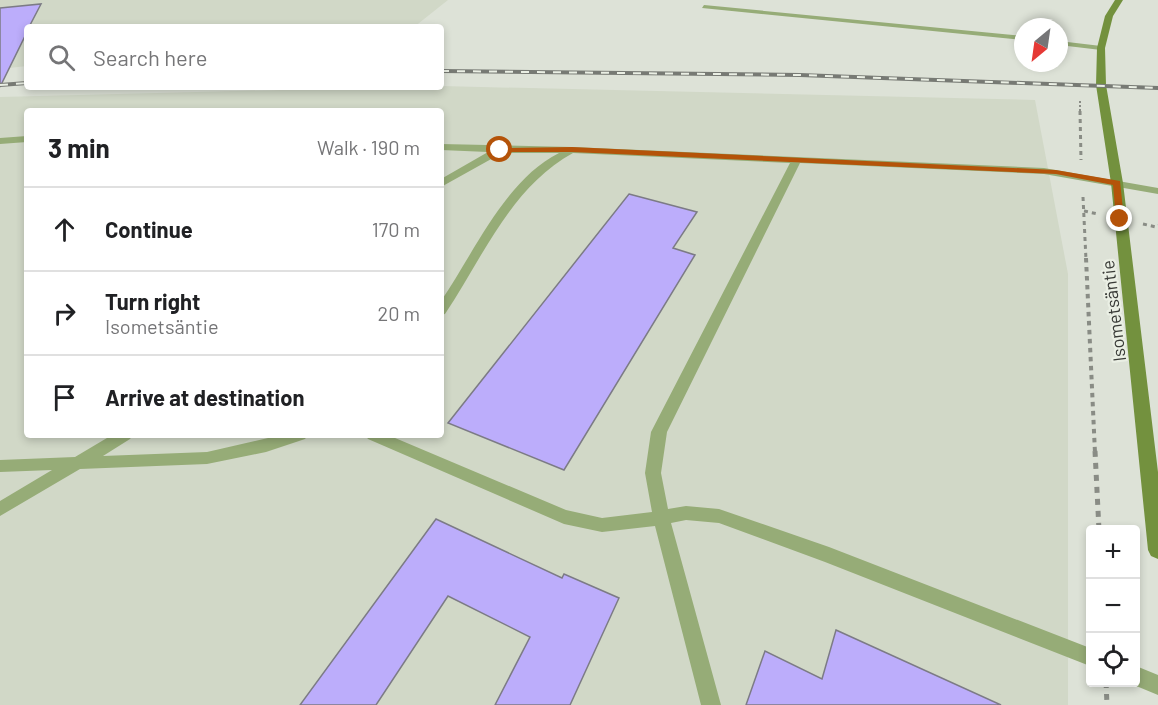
<!DOCTYPE html>
<html lang="en">
<head>
<meta charset="utf-8">
<style>
	body { margin:0; font-family:Barlow,sans-serif; background:#f2f2f2; color:#202124 }
	.controls { position:absolute; right:18px; bottom:18px; display:grid; overflow:hidden; border-radius:6px; box-shadow:0 3px 9px #0003 }
	.controls button { width:54px; height:54px; display:grid; place-items:center; padding:0; border:0; border-bottom:2px solid #e0e0e0; background:#fff; color:#202124; font:30px sans-serif }
	.compass { position:absolute; left:1014px; top:18px; width:54px; height:54px; border-radius:50%; background:#fff; box-shadow:0 3px 9px #0003; rotate:209deg }
	.stop { position:absolute; width:18px; height:18px; margin:-14px; border:4px solid #b45309; border-radius:50%; background:#fff }
	.stop.end { background:#b45309; border-color:#fff; box-shadow:0 2px 6px #0008 }
	.list { margin:0; padding:0; list-style:none }
	h2 { display:flex; justify-content:space-between; align-items:center; height:78px; margin:0; padding:0 24px; font-size:26px }
	h2 small { font-size:20px; font-weight:400; color:#757577 }
	.list li { display:grid; grid-template-columns:39px 1fr auto; gap:18px; align-items:center; box-sizing:border-box; height:84px; padding:0 24px; border-top:2px solid #e0e0e0 }
	.list b { display:block; font-size:22px; white-space:nowrap }
	.list p { margin:0; font-size:20px; white-space:nowrap; color:#757577 }
	.list em { font-size:20px; font-style:normal; color:#757577 }
	.icon { flex:none; width:33px; height:33px; fill:none; stroke:currentColor; stroke-width:2; stroke-linecap:round; stroke-linejoin:round }
	.map { position:relative; flex:none; width:1158px; height:705px; overflow:hidden }
	.search { position:absolute; background:#fff; box-shadow:0 3px 9px #0003; left:24px; top:24px; width:420px; height:66px; display:flex; align-items:center; gap:15px; box-sizing:border-box; padding:0 21px; border-radius:6px; color:#757577; font-size:22px }
	.panel { position:absolute; background:#fff; box-shadow:0 3px 9px #0003; left:24px; top:108px; width:420px; height:330px; border-radius:6px }
	.map>svg:first-child { display:block }
</style>
</head>
<body>
<div class="map">
<svg width="1158" height="705" viewBox="0 0 1158 705">
	<rect width="100%" height="100%" fill="#dde2d7"/>
	<!-- built -->
	<g fill="#d1d8c7" fill-rule="evenodd">
		<path d="M0,0H448L414,27H27V66L0,69Z"/>
		<path d="M441,86L1035,100L1068,274V705H0V97ZM27,111H441V435H27Z"/>
	</g>
	<!-- building -->
	<g fill="#bcadfb" stroke="#7c7b85" stroke-width="1.5">
		<path d="M41,4L29,27H27V32L0,87V8Z"/>
		<path d="M629,194L697,212L673,248L695,255L564,470L448,423Z"/>
		<path d="M436,519L562,578L564,574L619,598L570,705H495L530,637L448,596L376,705H300Z"/>
		<path d="M836,630L1001,705H746L765,651L822,679Z"/>
	</g>
	<g fill="none" stroke-linecap="round" stroke-linejoin="round">
		<!-- path-far3 -->
		<path stroke="#898c85" stroke-width="2" stroke-dasharray="2 2" stroke-linecap="butt" d="M1080,101V113"/>
		<!-- path-far2 -->
		<g stroke="#898c85" stroke-width="3" stroke-dasharray="4 4" stroke-linecap="butt">
			<path d="M1080,111L1081,160"/>
			<path d="M1083,197L1086,260"/>
			<path d="M1084,211L1098,214"/>
			<path d="M1143,224L1156,227L1158,225"/>
		</g>
		<!-- path-far1 -->
		<path stroke="#898c85" stroke-width="4" stroke-dasharray="4.5 4.5" stroke-linecap="butt" d="M1086,258L1095,453"/>
		<!-- path -->
		<g stroke="#898c85" stroke-width="5" stroke-dasharray="6 6" stroke-linecap="butt">
			<path d="M1095,451L1099,530"/>
			<path d="M1106,682L1107,705"/>
		</g>
		<!-- service -->
		<g fill="#96ac77" fill-rule="evenodd">
			<path d="M704,5L1023,36V40L702,8Z"/>
			<path d="M1059,41L1101,46L1105,48L1101,50L1059,45Z"/>
			<path d="M27,136V142L0,144V138Z"/>
			<path d="M441,144L572,147L1044,168L1158,188V194L1044,174L800,163L667,432L661,473L668,509L686,506L719,509L829,547L1090,648V666L825,562L719,523L686,520L671,523L721,705H701L655,526L602,532L564,524L368,439L365,435H388L566,510L602,518L652,512L645,473L651,432L790,163L573,153C511,187 483,257 445,314L441,315V301C474,253 505,180 559,153H502L441,187V179L488,152L441,150Z"/>
			<path d="M112,435H133L130,439L103,456L207,452L281,435H308L305,439L266,452L207,464L80,469L0,516V501L52,470L0,472V460L75,457Z"/>
			<path d="M1136,666L1158,675V695L1129,683L1136,682Z"/>
		</g>
		<!-- secondary -->
		<path fill="#73913e" fill-rule="evenodd" d="M1115,0H1123L1113,16L1105,48L1106,85L1123,183L1158,472V559L1151,556L1148,550L1111,183L1096,85L1097,48L1105,16Z"/>
		<defs>
			<g id="rail">
				<path d="M441,71L800,75L1158,88"/>
				<path d="M0,85L27,83"/>
			</g>
		</defs>
		<!-- rail casing -->
		<use href="#rail" stroke="#777a74" stroke-width="4"/>
		<!-- rail -->
		<use href="#rail" stroke="#eaefe4" stroke-width="2" stroke-dasharray="8" stroke-linecap="butt"/>
	</g>
	<!-- route -->
	<path fill="#b45309" d="M572,147L1056,170L1120,181L1124,219L1120,221L1116,219L1113,185L1056,174L572,152H500L497,150L500,148Z"/>
	<g text-anchor="middle" dominant-baseline="central" stroke-width="4.5" stroke-linejoin="round" paint-order="stroke">
		<!-- street labels -->
		<g font-size="18" fill="#393b37" stroke="#eaefe4">
			<text transform="translate(1113 311) rotate(-97)">Isometsäntie</text>
		</g>
	</g>
</svg>
<div class="controls">
<button>+</button>
<button>−</button>
<button><svg class="icon" aria-label="locate" viewBox="0 0 24 24"><circle cx="12" cy="12" r="6"/><path d="M12 2v4M12 18v4M2 12h4M18 12h4"/></svg></button>
</div>
<svg class="compass" viewBox="-18 -18 36 36"><path d="M0-13l5 13h-10z" fill="#e53935"/><path d="M0 13l5-13h-10z" fill="#757577"/></svg>
<div class="stop" style="left:500px;top:150px"></div>
<div class="stop end" style="left:1120px;top:219px"></div>
<div class="search"><svg class="icon" aria-label="search" viewBox="0 0 24 24"><circle cx="10" cy="10" r="6"/><path d="M15 15l6 6"/></svg>Search here</div>
<section class="panel">
<h2>3 min<small>Walk · 190 m</small></h2>
<ul class="list">
<li><svg class="icon" aria-label="ahead" viewBox="0 0 24 24"><path d="M12 20V5M6 11l6-6 6 6"/></svg><div><b>Continue</b></div><em>170 m</em></li>
<li><svg class="icon" aria-label="right" viewBox="0 0 24 24"><path d="M7 20v-9h11M14 6l5 5-5 5"/></svg><div><b>Turn right</b><p>Isometsäntie</p></div><em>20 m</em></li>
<li><svg class="icon" aria-label="arrive" viewBox="0 0 24 24"><path d="M6 21V4h12l-3 4 3 4H6"/></svg><div><b>Arrive at destination</b></div></li>
</ul>
</section>
</div>
</body>
</html>
